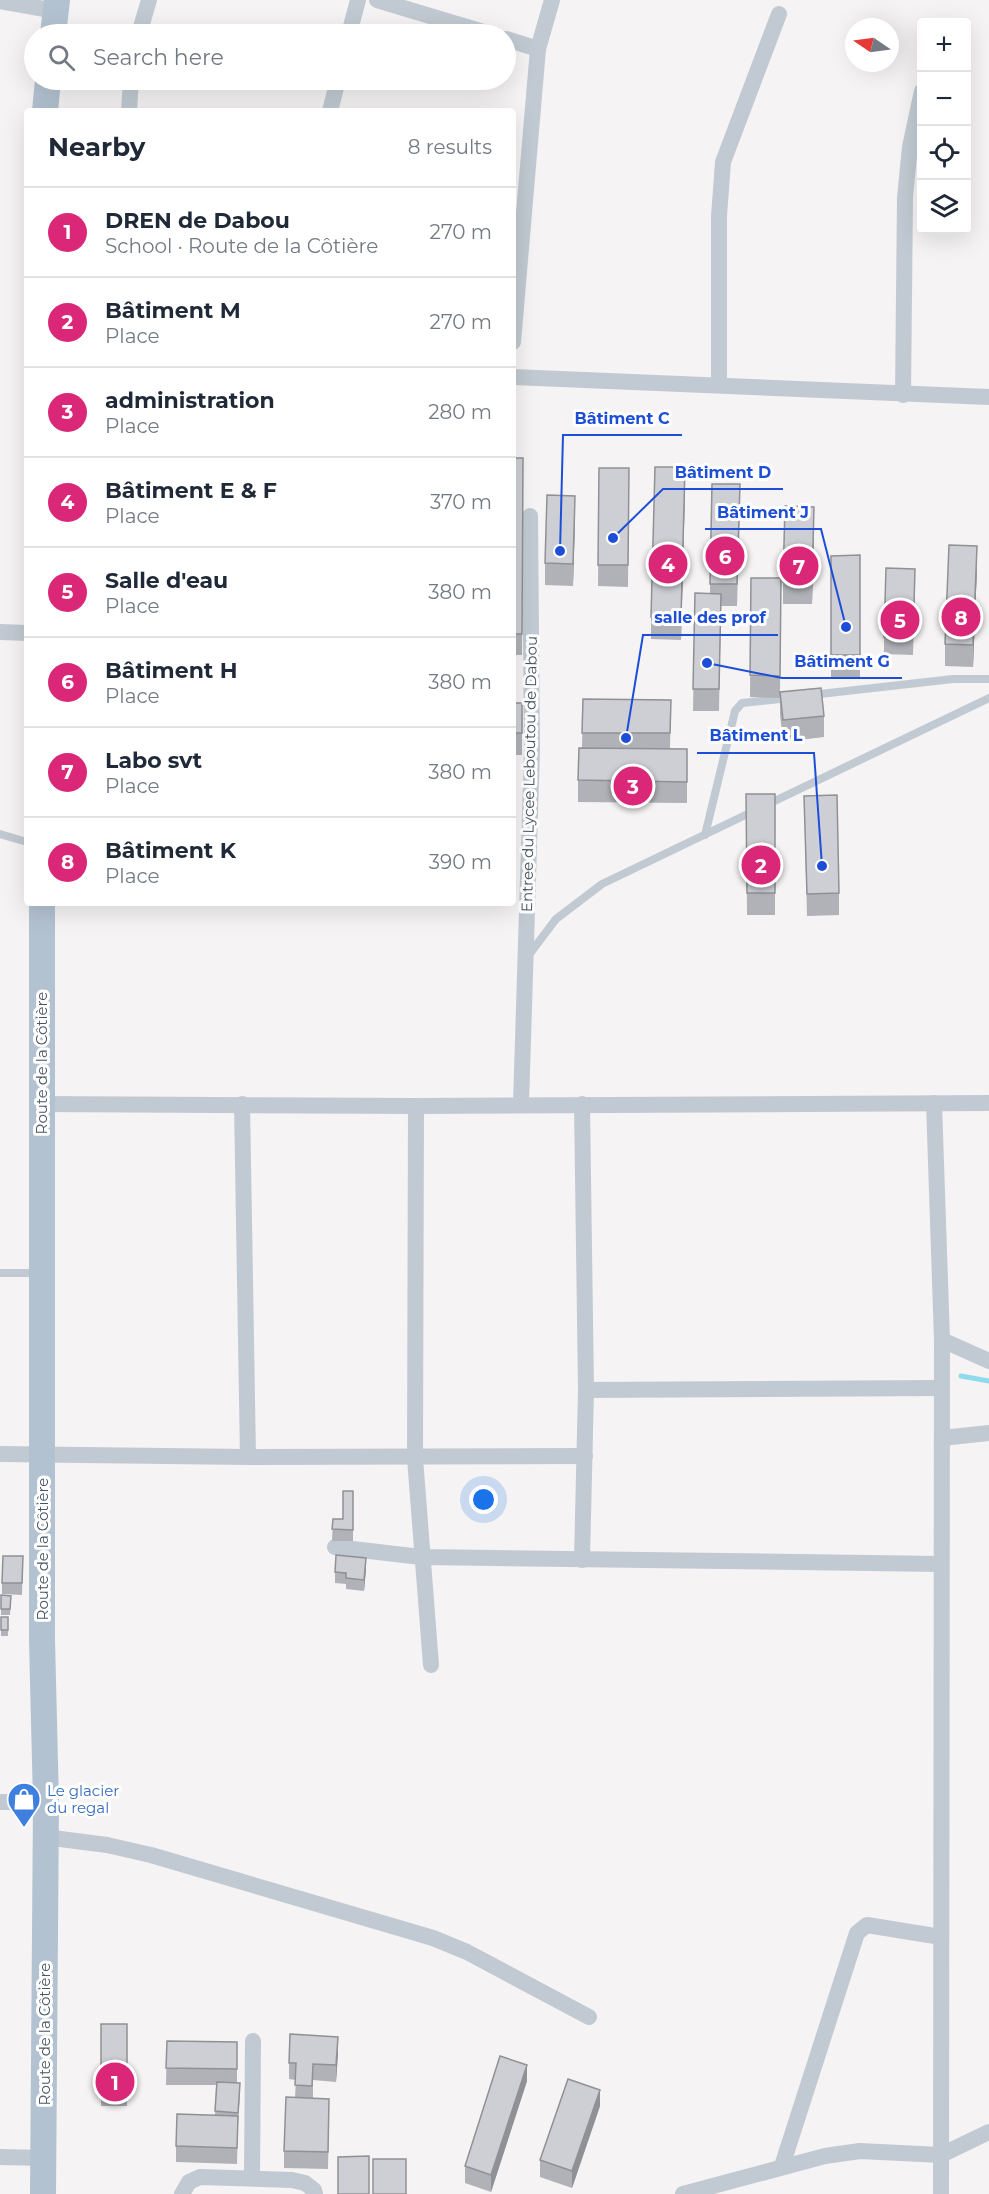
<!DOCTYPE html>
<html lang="en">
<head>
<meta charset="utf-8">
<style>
	body { margin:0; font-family:Montserrat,sans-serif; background:#f6f6f7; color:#1f2937 }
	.controls { position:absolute; right:18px; top:18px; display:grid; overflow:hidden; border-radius:6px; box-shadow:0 6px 24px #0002 }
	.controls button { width:54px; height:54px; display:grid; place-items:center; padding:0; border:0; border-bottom:2px solid #e0e1e3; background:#fff; color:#1f2937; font:30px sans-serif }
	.compass { position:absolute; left:845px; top:18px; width:54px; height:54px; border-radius:50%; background:#fff; box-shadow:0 6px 24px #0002; rotate:283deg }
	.you { position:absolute; left:484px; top:1500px; width:21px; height:21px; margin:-15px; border:4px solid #fff; border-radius:50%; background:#1a73e8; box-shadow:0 0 0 9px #1a73e833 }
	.badge { display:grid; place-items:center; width:39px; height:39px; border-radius:50%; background:#db2777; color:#fff; font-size:20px; font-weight:700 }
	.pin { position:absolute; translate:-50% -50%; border:3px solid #fff; box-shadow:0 2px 6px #0006 }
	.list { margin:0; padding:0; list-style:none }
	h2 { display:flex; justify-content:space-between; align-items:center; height:78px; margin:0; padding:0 24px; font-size:26px }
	h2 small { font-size:20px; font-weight:400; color:#747a83 }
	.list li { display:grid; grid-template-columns:39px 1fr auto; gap:18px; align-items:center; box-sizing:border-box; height:90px; padding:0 24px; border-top:2px solid #e0e1e3 }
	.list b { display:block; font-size:22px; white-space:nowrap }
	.list p { margin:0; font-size:20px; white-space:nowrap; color:#747a83 }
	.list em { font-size:20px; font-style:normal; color:#747a83 }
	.icon { flex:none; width:33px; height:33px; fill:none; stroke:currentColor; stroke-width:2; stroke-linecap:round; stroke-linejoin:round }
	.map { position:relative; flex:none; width:989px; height:2194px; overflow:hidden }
	.search { position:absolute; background:#fff; box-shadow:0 6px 24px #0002; left:24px; top:24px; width:492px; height:66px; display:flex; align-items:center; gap:15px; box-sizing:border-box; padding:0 21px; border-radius:33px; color:#747a83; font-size:22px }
	.panel { position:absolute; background:#fff; box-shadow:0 6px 24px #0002; left:24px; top:108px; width:492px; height:798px; border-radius:6px }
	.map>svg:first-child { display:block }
</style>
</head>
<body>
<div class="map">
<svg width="989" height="2194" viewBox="0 0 989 2194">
	<rect width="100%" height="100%" fill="#f5f3f3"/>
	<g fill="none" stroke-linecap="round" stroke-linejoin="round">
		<!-- stream -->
		<path stroke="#90daee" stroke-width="5" d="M961,1376L989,1381"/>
		<!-- service -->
		<g stroke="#c1cad2" stroke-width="8">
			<path d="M811,695L953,679H989"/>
			<path d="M0,834L27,842"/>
			<path d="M705,835L735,711L742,703L790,698"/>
			<path d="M528,956L556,919L602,884L989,698"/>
			<path d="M0,1273H39"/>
		</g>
		<!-- minor -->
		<g stroke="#c1cad2" stroke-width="16">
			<path d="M377,0L490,34"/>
			<path d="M0,1L56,11"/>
			<path d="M139,34L149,0"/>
			<path d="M349,34L358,0"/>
			<path d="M506,39L538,49"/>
			<path d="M129,111L131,80"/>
			<path d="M330,111L338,80"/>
			<path d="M513,342L538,49L552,0"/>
			<path d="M513,377L989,397"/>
			<path d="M719,385V216L723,162L779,14"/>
			<path d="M903,395L905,197L910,147L922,91"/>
			<path d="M0,632L27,633"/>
			<path d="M934,1103L942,1340L941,2194"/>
			<path d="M41,1104L416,1106L989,1103"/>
			<path d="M242,1104L248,1457"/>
			<path d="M521,1104L532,750L530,516"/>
			<path d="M582,1104L586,1390L582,1560"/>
			<path d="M416,1106L415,1458L431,1665"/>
			<path d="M942,1340L989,1361"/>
			<path d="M586,1390L940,1388"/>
			<path d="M942,1438L989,1433"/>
			<path d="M0,1454L248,1457L585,1456"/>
			<path d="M335,1547L421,1557L941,1564"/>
			<path d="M0,1802H46"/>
			<path d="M45,1837L107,1845L151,1855L433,1938L467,1952L589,2017"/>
			<path d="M0,2157L43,2158"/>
			<path d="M782,2166L857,1933L867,1925L941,1937"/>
			<path d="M252,2177L253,2041"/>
			<path d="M182,2194L189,2182L200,2177L292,2180L305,2183L314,2190L315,2194"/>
			<path d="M683,2194L825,2156L860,2151L941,2155L989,2132"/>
		</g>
		<!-- primary -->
		<g stroke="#b3c2d1" stroke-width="26">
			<path d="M53,34L57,0"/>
			<path d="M45,111L48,80"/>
			<path d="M42,903V1640L46,1802L43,2194"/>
		</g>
	</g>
	<!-- wall -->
	<g fill="#b0b2b7">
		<path d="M513,458H523L522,655H513Z"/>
		<path d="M599,468H629L628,587L598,586Z"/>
		<path d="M712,484L740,506L737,606H721L719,711H693L695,593H710Z"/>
		<path d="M685,489L681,640L651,639V617Z"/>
		<path d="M575,518L573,586L545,585V563Z"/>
		<path d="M814,529L812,604H783V582Z"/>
		<path d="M860,555V677H831V556Z"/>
		<path d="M977,568L973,667L945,666V644Z"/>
		<path d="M751,578H781L780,692L824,716V737L783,742L780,714V698L750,697Z"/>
		<path d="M915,585L913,655L884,654V637Z"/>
		<path d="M513,675L514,703L522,725V755H513Z"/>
		<path d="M583,699L671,700L670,749H687V803L578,802V780L582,748Z"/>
		<path d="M746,794H775V915H747Z"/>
		<path d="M804,796L839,893V915L807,916Z"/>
		<path d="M353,1491V1541H332L333,1519H343Z"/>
		<path d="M23,1556L22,1595L2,1594V1583Z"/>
		<path d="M366,1569L364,1591L346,1589V1584L335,1583V1572Z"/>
		<path d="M1,1595L11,1596L10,1615H1Z"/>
		<rect x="1" y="1617" width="7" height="19"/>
		<rect x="101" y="2024" width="26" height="82"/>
		<path d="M167,2041L237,2042V2083L240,2095L238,2124L237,2164L176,2162V2146L215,2115L216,2085H166Z"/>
		<path d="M338,2053L336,2082L313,2080V2098L329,2115L328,2169L284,2168V2151L295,2097L296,2080L289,2079V2063Z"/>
		<path d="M527,2081L491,2192L465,2183V2166Z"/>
		<path d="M600,2106L572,2188L540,2177V2160Z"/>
	</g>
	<!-- shaded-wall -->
	<g fill="#909195">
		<path d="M685,467V489L681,640V618Z"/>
		<path d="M575,496V518L573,586V564Z"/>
		<path d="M814,507V529L812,604V583Z"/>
		<path d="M977,546V568L973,667V645Z"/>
		<path d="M366,1558V1569L364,1591V1580Z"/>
		<path d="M338,2037V2053L336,2082V2065Z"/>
		<path d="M527,2065V2081L491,2192V2175Z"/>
		<path d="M600,2090V2106L572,2188V2171Z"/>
	</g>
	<!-- building -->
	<g fill="#cdcfd5" stroke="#909195" stroke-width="1.5">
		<path d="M513,458H523L522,634H513Z"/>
		<path d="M655,467H685L681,618L651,617Z"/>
		<path d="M599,468H629L628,565H598Z"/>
		<path d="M712,484H740L737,584H710Z"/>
		<path d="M547,495L575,496L573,564L545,563Z"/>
		<path d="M785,506L814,507L812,583L783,582Z"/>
		<path d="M949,545L977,546L973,645L945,644Z"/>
		<path d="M860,555V655H831V556Z"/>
		<path d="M886,568L915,569L913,638L884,637Z"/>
		<path d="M751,578H781L780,676L750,675Z"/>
		<path d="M695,593L721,594L719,689H693Z"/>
		<path d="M513,675L514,696H513Z"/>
		<path d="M821,688L824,716L783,720L780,692Z"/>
		<path d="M583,699L671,700L670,733H582Z"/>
		<rect x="513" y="703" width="9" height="30"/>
		<path d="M579,748L687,749V782L578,780Z"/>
		<path d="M746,794H775V893H747Z"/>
		<path d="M837,795L839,893L807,894L804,796Z"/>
		<path d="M343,1491H353V1530L332,1529L333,1519H343Z"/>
		<path d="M336,1555L366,1558L364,1580L346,1578V1573L335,1572Z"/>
		<path d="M3,1556H23L22,1583H2Z"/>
		<path d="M1,1595L11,1596L10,1609H1Z"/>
		<rect x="1" y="1617" width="7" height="13"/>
		<rect x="101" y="2024" width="26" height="65"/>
		<path d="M290,2034L338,2037L336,2065L313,2064L312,2086L295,2085L296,2063H289Z"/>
		<path d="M167,2041L237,2042V2069L166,2068Z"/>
		<path d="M500,2056L527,2065L491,2175L465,2166Z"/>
		<path d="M568,2079L600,2090L572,2171L540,2160Z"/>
		<path d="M217,2082L240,2083L238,2113L215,2111Z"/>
		<path d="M286,2097L329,2099L328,2152L284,2151Z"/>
		<path d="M177,2114L238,2116L237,2148L176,2146Z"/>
		<path d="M369,2156V2194H338V2157Z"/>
		<rect x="373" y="2159" width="33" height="35"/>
	</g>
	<!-- icons -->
	<defs>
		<symbol id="shop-pin" viewBox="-11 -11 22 30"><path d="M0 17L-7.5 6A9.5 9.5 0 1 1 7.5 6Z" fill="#3f7fe0" stroke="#fff"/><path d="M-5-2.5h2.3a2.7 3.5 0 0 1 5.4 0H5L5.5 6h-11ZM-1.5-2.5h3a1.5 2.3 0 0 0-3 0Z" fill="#fff"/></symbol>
	</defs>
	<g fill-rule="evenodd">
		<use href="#shop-pin" x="5" y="1780" width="38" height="52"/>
	</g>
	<g text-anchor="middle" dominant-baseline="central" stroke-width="6" stroke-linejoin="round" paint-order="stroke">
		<!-- street labels -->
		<g font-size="15" fill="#4a5661" stroke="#fff">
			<text transform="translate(529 774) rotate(-89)">Entree du Lycee Leboutou de Dabou</text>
			<text transform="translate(41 1063) rotate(-90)">Route de la Côtière</text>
			<text transform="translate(42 1549) rotate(-90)">Route de la Côtière</text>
			<text transform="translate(44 2034) rotate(-90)">Route de la Côtière</text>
		</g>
		<!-- shop labels -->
		<g font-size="15" fill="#366cbe" stroke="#fff" text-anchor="start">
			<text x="47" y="1790">Le glacier<tspan x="47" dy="17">du regal</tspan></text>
		</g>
	</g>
	<!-- callouts -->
	<path fill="none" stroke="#1d4ed8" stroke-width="2" d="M560 551L563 435H682M613 538L663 489H783M846 627L821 529H705M626 738L643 635H778M707 663L782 678H902M822 866L814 753H697"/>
	<g fill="#1d4ed8" stroke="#fff" stroke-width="2">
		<circle cx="560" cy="551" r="6"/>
		<circle cx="613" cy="538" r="6"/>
		<circle cx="846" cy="627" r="6"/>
		<circle cx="626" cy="738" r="6"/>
		<circle cx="707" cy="663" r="6"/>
		<circle cx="822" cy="866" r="6"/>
	</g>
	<g font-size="16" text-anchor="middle" font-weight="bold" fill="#1d4ed8" stroke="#fff" stroke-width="6" stroke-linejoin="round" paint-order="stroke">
		<text x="622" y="424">Bâtiment C</text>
		<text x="723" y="478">Bâtiment D</text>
		<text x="763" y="518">Bâtiment J</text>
		<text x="710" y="623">salle des prof</text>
		<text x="842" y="667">Bâtiment G</text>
		<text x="756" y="741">Bâtiment L</text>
	</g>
</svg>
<div class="controls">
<button>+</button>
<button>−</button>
<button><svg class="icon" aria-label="locate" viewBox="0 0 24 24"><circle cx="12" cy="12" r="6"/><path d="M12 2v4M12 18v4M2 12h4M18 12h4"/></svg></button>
<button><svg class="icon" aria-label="layers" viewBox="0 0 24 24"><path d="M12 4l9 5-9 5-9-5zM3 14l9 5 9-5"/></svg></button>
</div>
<svg class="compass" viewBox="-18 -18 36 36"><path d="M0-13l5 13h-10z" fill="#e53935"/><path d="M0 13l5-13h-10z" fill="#747a83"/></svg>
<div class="you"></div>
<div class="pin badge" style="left:115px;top:2082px">1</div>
<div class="pin badge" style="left:761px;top:865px">2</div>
<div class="pin badge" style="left:633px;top:786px">3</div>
<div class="pin badge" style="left:668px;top:564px">4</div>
<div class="pin badge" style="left:900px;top:620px">5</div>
<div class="pin badge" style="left:725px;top:556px">6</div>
<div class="pin badge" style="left:799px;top:566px">7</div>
<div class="pin badge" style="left:961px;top:617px">8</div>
<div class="search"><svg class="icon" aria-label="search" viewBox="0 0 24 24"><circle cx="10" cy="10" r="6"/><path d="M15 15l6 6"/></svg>Search here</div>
<section class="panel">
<h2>Nearby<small>8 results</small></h2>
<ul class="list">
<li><span class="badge">1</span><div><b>DREN de Dabou</b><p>School · Route de la Côtière</p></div><em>270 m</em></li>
<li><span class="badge">2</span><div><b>Bâtiment M</b><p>Place</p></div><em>270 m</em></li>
<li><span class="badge">3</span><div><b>administration</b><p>Place</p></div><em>280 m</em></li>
<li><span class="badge">4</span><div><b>Bâtiment E &amp; F</b><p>Place</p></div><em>370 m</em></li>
<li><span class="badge">5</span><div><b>Salle d'eau</b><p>Place</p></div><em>380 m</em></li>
<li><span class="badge">6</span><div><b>Bâtiment H</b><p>Place</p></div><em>380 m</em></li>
<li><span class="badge">7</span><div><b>Labo svt</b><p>Place</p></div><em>380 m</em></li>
<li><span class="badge">8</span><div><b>Bâtiment K</b><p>Place</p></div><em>390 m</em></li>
</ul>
</section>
</div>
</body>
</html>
